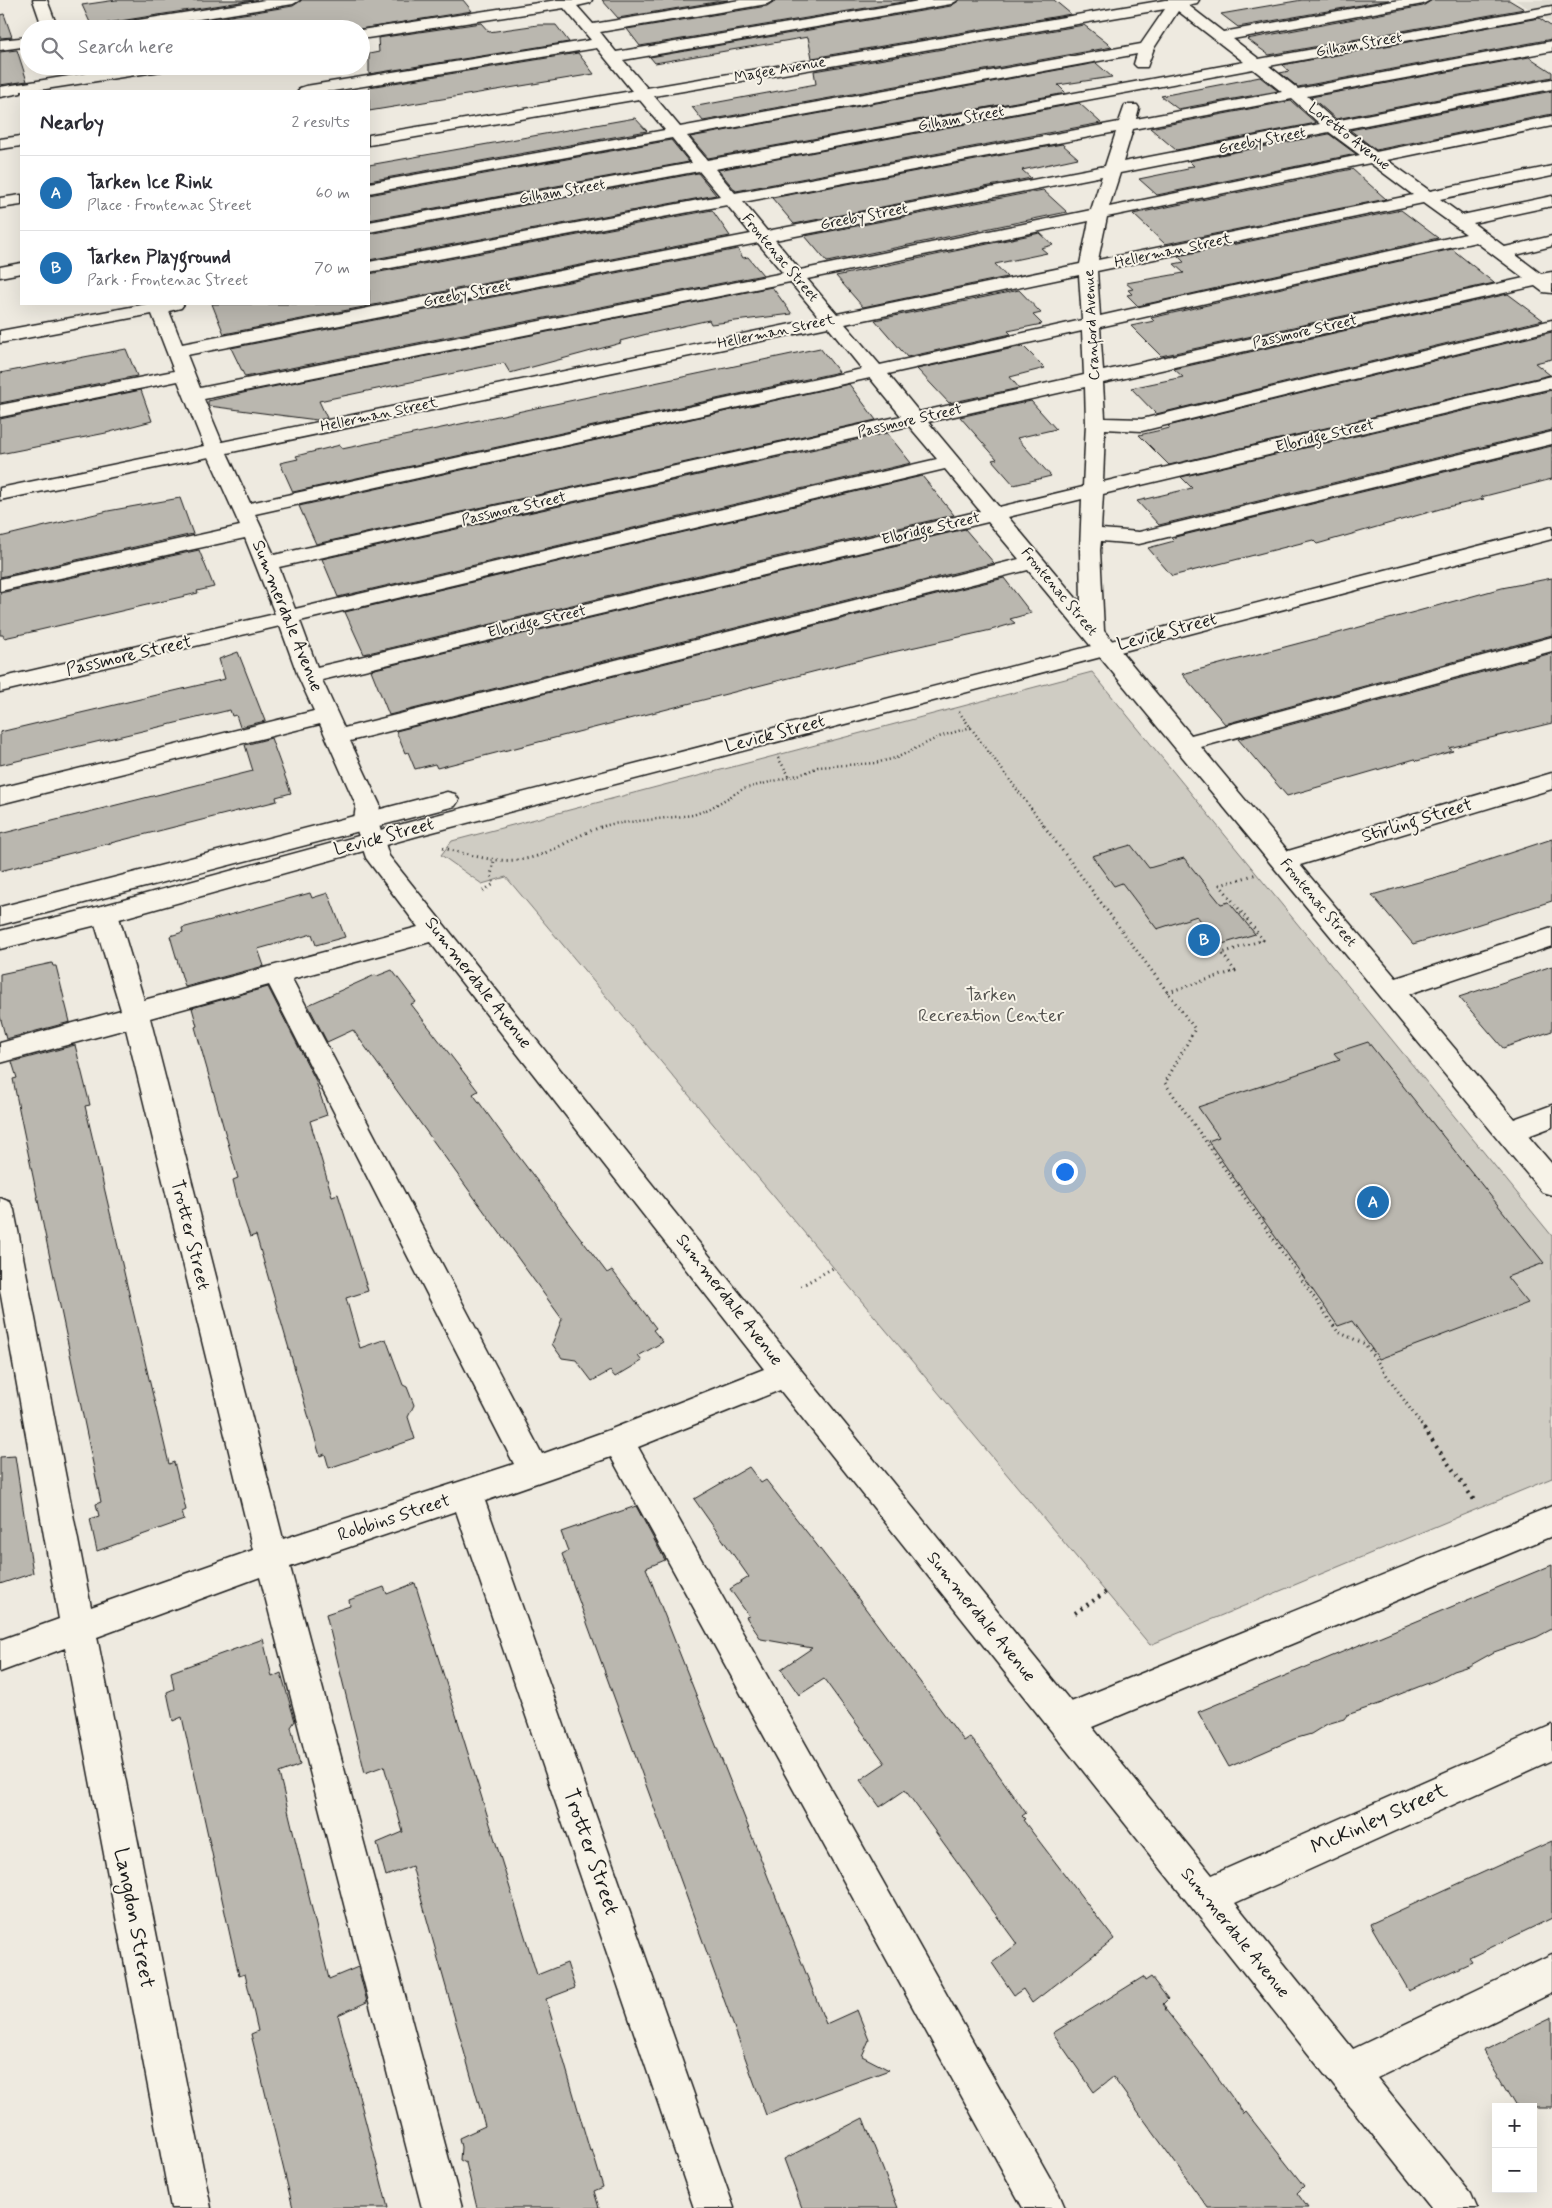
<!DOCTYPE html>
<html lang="en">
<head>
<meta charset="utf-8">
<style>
	body { margin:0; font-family:Mynerve,sans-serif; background:#f2f2f3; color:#2b2b33 }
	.controls { position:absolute; right:15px; bottom:15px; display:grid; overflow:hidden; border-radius:0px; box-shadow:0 5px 20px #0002 }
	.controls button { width:45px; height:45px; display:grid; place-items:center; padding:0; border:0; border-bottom:1px solid #e1e1e2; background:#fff; color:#2b2b33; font:25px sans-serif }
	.you { position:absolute; left:1064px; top:1171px; width:18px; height:18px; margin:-12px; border:4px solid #fff; border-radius:50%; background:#1a73e8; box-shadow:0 0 0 8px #1a73e833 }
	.badge { display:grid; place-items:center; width:32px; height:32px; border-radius:50%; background:#1f6fb2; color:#fff; font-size:16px; font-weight:700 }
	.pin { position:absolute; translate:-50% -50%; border:2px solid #fff; box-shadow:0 1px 5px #0006 }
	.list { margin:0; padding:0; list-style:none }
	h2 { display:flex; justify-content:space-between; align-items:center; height:65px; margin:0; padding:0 20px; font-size:21px }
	h2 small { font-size:16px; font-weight:400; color:#7c7c81 }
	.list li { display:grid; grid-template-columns:32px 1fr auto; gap:15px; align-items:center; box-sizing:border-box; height:75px; padding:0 20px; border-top:1px solid #e1e1e2 }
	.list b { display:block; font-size:19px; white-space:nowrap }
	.list p { margin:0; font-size:16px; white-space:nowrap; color:#7c7c81 }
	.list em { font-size:16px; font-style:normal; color:#7c7c81 }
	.icon { flex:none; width:28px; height:28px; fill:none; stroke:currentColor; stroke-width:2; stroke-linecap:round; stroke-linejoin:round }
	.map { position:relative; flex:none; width:1552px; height:2208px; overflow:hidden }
	.search { position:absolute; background:#fff; box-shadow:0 5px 20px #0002; left:20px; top:20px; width:350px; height:55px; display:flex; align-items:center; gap:12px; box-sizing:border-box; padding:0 18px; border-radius:28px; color:#7c7c81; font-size:19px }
	.panel { position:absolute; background:#fff; box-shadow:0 5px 20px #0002; left:20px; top:90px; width:350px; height:215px; border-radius:0px }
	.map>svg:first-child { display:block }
</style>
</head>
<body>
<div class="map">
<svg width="1552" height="2208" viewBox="0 0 1552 2208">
	<rect width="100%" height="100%" fill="#eeeae0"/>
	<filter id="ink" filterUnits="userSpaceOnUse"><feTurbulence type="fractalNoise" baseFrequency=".02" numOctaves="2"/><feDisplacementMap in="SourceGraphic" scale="10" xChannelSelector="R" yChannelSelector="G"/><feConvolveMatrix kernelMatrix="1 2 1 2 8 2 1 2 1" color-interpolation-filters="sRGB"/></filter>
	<g filter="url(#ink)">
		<!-- built -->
		<path fill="#dedbd1" d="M1515,0H1552V23Z"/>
		<!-- green -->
		<path fill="#cfccc3" stroke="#767470" d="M1092,672L1552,1236V1478L1150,1645L506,877L482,884L441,855L452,841Z"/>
		<!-- building -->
		<g fill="#bab7af" stroke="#1c1c1c">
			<path d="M116,0H253L107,23L98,29H93L82,5Z"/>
			<path d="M302,0H463L472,11L360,29H150L293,6Z"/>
			<path d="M602,0H728L618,18Z"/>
			<path d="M776,0H914L640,46L627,29L767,6Z"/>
			<path d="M960,0H1054L1071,14L812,58L808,37L655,63L650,57L951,6Z"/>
			<path d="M1302,0H1389L1238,27L1221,14Z"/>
			<path d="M1432,0H1509L1524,9L1269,55L1247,39L1423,6Z"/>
			<path d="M4,14L12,37L0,38V15Z"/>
			<path d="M1539,18L1552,27V39L1298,87L1280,73L1289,71L1282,65Z"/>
			<path d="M481,23L489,32L538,25H556L569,42L369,74V54L379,52L378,38Z"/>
			<path d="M1084,25L1112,47L703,121L692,107L816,84L814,71Z"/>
			<path d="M17,50L27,81L0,85V52Z"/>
			<path d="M578,53L594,74L369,111V87Z"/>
			<path d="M1529,57L1552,72V77L1336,119L1311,97Z"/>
			<path d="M1096,63L1112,77L1058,85L1066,93L708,158L690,137Z"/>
			<path d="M1260,77L1278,91L1178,109L1161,96Z"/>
			<path d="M1552,91V114L1376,150L1350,130Z"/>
			<path d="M1291,101L1316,123L1176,150L1150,128Z"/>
			<path d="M1079,103L1101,123L736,191L718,170Z"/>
			<path d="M635,118L647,131L369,181V165Z"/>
			<path d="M1329,134L1356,154L1157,195L1139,179L1188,169L1186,167L1194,166L1189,161Z"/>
			<path d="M671,140L689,162L369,220V195Z"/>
			<path d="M1062,144L1078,158L1022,170L1031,178L794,224L772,198Z"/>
			<path d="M1352,169L1386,199L1165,244L1133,214Z"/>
			<path d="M698,173L716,195L369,260V234Z"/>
			<path d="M1043,190L1067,212L827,262L805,236Z"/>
			<path d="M712,210L730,236L224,334L212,304H369V274Z"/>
			<path d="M1401,210L1438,238L1138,306L1127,295L1132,294L1128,290L1133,289L1126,283L1184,273L1174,264L1184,262L1178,256Z"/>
			<path d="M1040,233L1053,245L1041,248L1047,253L995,264L1007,277L863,307L836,276Z"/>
			<path d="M738,249L743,258L748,257L763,275L245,377L231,348Z"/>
			<path d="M1452,249L1494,283L1161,356L1131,326L1154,321L1151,318Z"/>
			<path d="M772,287L792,314L711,324L709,320L647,334L620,341L621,343L510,373L504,363L493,365L319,401L327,418L317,420L209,406L208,403V401L252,391Z"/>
			<path d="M1019,290L1041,313L1033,315L1042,324L1008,331L1011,334L907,357L875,320Z"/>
			<path d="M1508,294L1543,320L1156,414L1131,388L1183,377L1174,369Z"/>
			<path d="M1552,332V359L1535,363L1550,375L1169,465L1139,435L1170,428L1168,426Z"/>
			<path d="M1023,346L1045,368L1010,377L1019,388L949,403L917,369Z"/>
			<path d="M820,348L839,372L293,492L280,463L298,459L296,456L340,445L342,449Z"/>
			<path d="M126,349L137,376L0,403V373Z"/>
			<path d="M849,384L876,420L316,544L299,506Z"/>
			<path d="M141,390L152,421L106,433L0,454V419Z"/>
			<path d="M1552,390V430L1159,525L1137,501L1192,488L1181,477Z"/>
			<path d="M1031,401L1056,429L1017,438L1051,476L1014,485L992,460L997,459L960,417Z"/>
			<path d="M887,433L911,463L338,597L322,559Z"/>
			<path d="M1552,446V479L1481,497L1484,499L1447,507L1317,544L1313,540L1172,576L1148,548L1174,541L1171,538Z"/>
			<path d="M922,476L954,515L364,654L345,612Z"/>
			<path d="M180,498L193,534L0,577V537L108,511Z"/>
			<path d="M965,529L994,563L389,715L371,670Z"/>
			<path d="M199,550L214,587L197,591L198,593L27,633L4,638L3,635H0V593Z"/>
			<path d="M1004,578L1031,613L1010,619L1015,623L991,630L875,656L437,768L435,764L415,769L408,752L405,753L396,731Z"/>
			<path d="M1552,578V635L1225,724L1182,674L1338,633L1502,588Z"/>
			<path d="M238,652L265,721L240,727L236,715L232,716L230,710L0,765V732L225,679L219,659Z"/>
			<path d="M1552,653V723L1449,748L1453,751L1417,761L1415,759L1287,796L1238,739Z"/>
			<path d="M271,738L291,793L276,797L277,801L0,871V834L253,771L245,745Z"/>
			<path d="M1552,839V901L1473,926L1413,944L1372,895L1437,877Z"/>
			<path d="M1131,845L1149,868L1184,858L1221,904L1229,902L1255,934L1219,945L1197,916L1157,929L1122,883L1114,886L1092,856Z"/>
			<path d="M310,893L312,898L328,893L345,937L316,945L312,934L258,949L264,966L185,987L170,936L183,932L182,928Z"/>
			<path d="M52,963L53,966H56L70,1022L6,1039L0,1016V974Z"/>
			<path d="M1552,966V1031L1503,1048L1459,997Z"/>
			<path d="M392,970L416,1002L411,1004L478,1091L473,1094L516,1153L607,1273L612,1270L656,1328L653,1330L663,1342L638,1356L642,1361L615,1377L610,1371L592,1381L576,1360L562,1358L552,1344L562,1319L353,1030L327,1042L308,1005L375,975L377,976Z"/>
			<path d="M268,987L315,1079L327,1115L310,1121L332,1196L338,1194L368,1291L346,1298L360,1348L386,1339L403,1385L407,1387L414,1405L408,1417L415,1439L329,1468L325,1454L320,1456L256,1235L250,1237L239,1205L233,1180L238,1178L195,1027L197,1026L192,1008Z"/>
			<path d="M1368,1042L1544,1263L1507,1277L1528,1303L1379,1359L1352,1321L1338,1326L1208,1141L1219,1137L1198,1107L1340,1060L1334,1053Z"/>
			<path d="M75,1045L90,1105L85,1106L169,1464L174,1462L186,1510L182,1512L184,1520L97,1551L90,1519L99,1516L96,1504L101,1502L21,1119L13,1079L17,1078L12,1062Z"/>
			<path d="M15,1456L33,1573L0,1584V1457Z"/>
			<path d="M749,1467L761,1483L766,1480L845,1581L964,1741L970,1737L981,1750L1026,1813L1022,1816L1025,1819L1023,1820L1114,1939L1032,2003L1023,1989L1014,1995L992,1963L1017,1944L905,1790L880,1807L860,1780L885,1763L824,1679L799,1695L781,1669L812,1648L761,1639L746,1617L749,1616L730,1589L749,1577L694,1499Z"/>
			<path d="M636,1506L665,1560L646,1568L826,2024L857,2010L869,2040L862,2056L889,2070L766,2115L562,1554L568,1551L561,1532Z"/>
			<path d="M1552,1565V1629L1537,1637L1494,1652L1469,1666L1453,1671L1436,1680L1390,1698L1382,1703L1347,1715L1344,1719L1327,1724L1311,1734L1294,1739L1229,1767L1198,1712Z"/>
			<path d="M415,1583L537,1975L567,1963L575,1988L546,1999L590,2151L592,2150L603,2187L594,2191L599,2208H477L466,2163L460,2160L461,2147L459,2138L485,2126L412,1866L386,1876L377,1843L403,1832L384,1766L365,1773L326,1614L350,1606L349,1600L384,1587L387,1594Z"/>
			<path d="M263,1639L272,1677L281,1673L295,1721L291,1727L300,1765L279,1773L329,1979L358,1967L367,2002L338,2015L388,2208H293L251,2034L258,2031L245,1974L239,1976L182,1717L173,1721L167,1692L174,1689L171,1672Z"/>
			<path d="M1552,1841V1918L1469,1958L1472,1962L1409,1991L1370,1924Z"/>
			<path d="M1143,1977L1145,1981L1151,1977L1168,1999L1163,2004L1166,2008L1165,2009L1206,2061L1244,2114L1246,2112L1304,2186L1297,2193L1308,2208H1208L1113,2077L1094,2092L1053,2033Z"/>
			<path d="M1552,2018V2107H1516L1483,2051Z"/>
			<path d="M863,2118L898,2208H802L784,2159Z"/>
		</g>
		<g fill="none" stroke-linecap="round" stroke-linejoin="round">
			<defs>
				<g id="minor">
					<path d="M33,0H47L58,29H43Z"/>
					<path d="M265,0H300L293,4L137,29H100L107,25Z"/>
					<path d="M557,0H592L590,3L577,6L593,24L740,0H774L767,4L600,32L616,52L925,0H958L951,4L623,60L647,88L1165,0H1199L1197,3L1188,5L1223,32L1399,0H1430L1423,4L1233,39L1259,59L1552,6V14L1269,66L1298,89L1552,41V51L1307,96L1335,121L1552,79V89L1345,129L1376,152L1552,116V126L1387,160L1430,191L1552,166V176L1440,199L1462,215L1552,196V206L1473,223L1505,247L1552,236V246L1516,255L1541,274L1552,272V293L1543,292L1535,286L1103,383L1105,418L1142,419L1552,320V330L1142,431L1105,429L1103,482L1552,376V388L1103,494L1101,529L1139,532L1552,432V444L1139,544L1101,541L1100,550L1104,631L1191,735L1552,637V651L1201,747L1288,851L1552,773V789L1300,865L1396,978L1552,928V946L1409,994L1514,1119L1552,1105V1127L1528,1136L1552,1164V1195L1542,1192L1028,570L350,741L380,805L378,821L389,856L797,1365L1071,1702L1552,1506V1536L1092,1727L1212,1875L1552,1725V1760L1235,1903L1353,2049L1552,1954V1993L1377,2078L1471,2194L1477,2208H1431L780,1390L638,1447L1059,2194L1065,2208H1023L611,1457L485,1501L734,2208H694L456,1511L290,1567L462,2208H422L260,1577L97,1637L211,2208H171L65,1648L0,1672V1640L59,1619L0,1290V1198L10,1202L14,1210L91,1607L253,1550L126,1029L0,1063V1043L121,1010L92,914L96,908L105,905L114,908L118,914L144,1000L418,927L366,858L354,821L356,805L320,724L0,804V788L314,711L298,676L280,626L0,692V678L275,614L245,538L0,591V579L240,526L209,457L0,500V488L204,446L178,381L0,417V405L174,371L152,314L0,343V331L147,304H184L181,308L169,311L182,344L751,234L727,205L369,272V262L720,196L699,171L369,232V222L692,163L672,138L369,193V183L665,130L639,99L369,145V135L632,91L597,48L333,91H298L300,88L306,86L591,40L564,8L361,39V30ZM1165,9L1141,44L680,127L654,96ZM1178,11L1244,62L707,160L687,136L1137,54L1134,64L1137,67H1147L1154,48ZM1253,69L1282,92L1136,119L1139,108L1137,105H1125L1119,122L735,193L715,169ZM1292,99L1320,124L1123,162L1133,129ZM1116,132L1105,166L767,231L743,202ZM1329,132L1360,155L1109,207L1120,173ZM1370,163L1413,195L1098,260L1107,217ZM1102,176L1091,210L800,270L775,240ZM1423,203L1466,234L1100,316L1097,271ZM1089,221L1080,264L837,314L807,279ZM1476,242L1524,278L1103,371L1100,327ZM758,243L783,273L200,388L187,355ZM1079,275L1082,320L880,365L845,324ZM790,282L820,318L222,442L204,399ZM828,327L862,369L250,503L227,453ZM1082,331L1084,375L919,412L888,374ZM870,378L901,416L274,555L255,514ZM1085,387L1086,423L1083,487L999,507L928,422ZM909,426L937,459L295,609L279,567ZM945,469L980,511L317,667L300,621ZM1082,499L1080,550L1081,604L1008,517ZM988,522L1019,559L344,728L322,680ZM430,942L764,1369L609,1430L542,1454L292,979ZM269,985L514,1464L283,1539L150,1018Z"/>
					<path d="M29,37V46L0,50V40Z"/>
					<path d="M131,66H168L166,69L161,71L33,91H21V93L0,97V87Z"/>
					<path d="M21,136V146L0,149V139Z"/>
					<path d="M21,195V205L0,208V198Z"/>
					<path d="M21,263V273L0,277V267Z"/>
				</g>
				<g id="major">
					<path d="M1552,527V539L421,835L105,923L0,949V931L105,905L421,819Z"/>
					<path d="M447,792L455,794L459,800L455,806L0,925V907Z"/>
				</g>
			</defs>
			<!-- minor casing -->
			<use href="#minor" stroke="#1c1c1c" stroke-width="3"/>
			<!-- major casing -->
			<use href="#major" stroke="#1c1c1c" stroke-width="3"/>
			<!-- path-far2 -->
			<g stroke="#1c1c1c" stroke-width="2.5" stroke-dasharray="1 3" stroke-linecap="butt">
				<path d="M959,712L1045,827"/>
				<path d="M778,758L790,777"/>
				<path d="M600,827L612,824L693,815L709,809L743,789L805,773L818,767L875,763L896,758L939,737L971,727"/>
			</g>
			<!-- path-far1 -->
			<g stroke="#1c1c1c" stroke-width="3" stroke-dasharray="1 4" stroke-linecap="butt">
				<path d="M1044,826L1195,1029L1165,1083L1338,1332L1365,1344L1425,1430"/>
				<path d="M443,848C477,857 511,868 545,853C567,844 580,833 605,826"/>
				<path d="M483,891L494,884L491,875L494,861"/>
				<path d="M1168,992L1235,971L1222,953L1263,940L1220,885L1257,874"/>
				<path d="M801,1286L833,1268"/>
			</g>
			<!-- path -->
			<g stroke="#1c1c1c" stroke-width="4" stroke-dasharray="2 5" stroke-linecap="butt">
				<path d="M1424,1429L1474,1500"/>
				<path d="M1075,1613L1106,1592"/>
			</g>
			<!-- minor -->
			<use href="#minor" fill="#f7f3e8" fill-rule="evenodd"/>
			<!-- major -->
			<use href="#major" fill="#f7f3e8" fill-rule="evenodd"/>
		</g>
	</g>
	<g text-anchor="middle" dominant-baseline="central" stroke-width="4" stroke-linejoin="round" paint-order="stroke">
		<!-- far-street labels -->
		<g font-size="15" fill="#1c1c1c" stroke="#f7f3e8">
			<text transform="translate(1359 45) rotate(-10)">Gilham Street</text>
			<text transform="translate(780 70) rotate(-10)">Magee Avenue</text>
			<text transform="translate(961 119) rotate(-10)">Gilham Street</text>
			<text transform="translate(1349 137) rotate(38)">Loretto Avenue</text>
			<text transform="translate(1262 141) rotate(-11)">Greeby Street</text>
			<text transform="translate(562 192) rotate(-10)">Gilham Street</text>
			<text transform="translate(864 217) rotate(-11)">Greeby Street</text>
			<text transform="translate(1173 251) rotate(-12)">Hellerman Street</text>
			<text transform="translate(780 258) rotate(50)">Frontenac Street</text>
			<text transform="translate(467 294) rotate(-11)">Greeby Street</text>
			<text transform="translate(1092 325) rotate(-93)">Cranford Avenue</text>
			<text transform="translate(776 332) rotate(-12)">Hellerman Street</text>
			<text transform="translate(1305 332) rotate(-13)">Passmore Street</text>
			<text transform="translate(379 415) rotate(-12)">Hellerman Street</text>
			<text transform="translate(910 421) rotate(-13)">Passmore Street</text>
			<text transform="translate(1325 436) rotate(-13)">Elbridge Street</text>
			<text transform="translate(514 509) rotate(-13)">Passmore Street</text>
			<text transform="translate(931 529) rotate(-13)">Elbridge Street</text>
			<text transform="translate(1059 592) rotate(50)">Frontenac Street</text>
			<text transform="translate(537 622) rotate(-13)">Elbridge Street</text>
			<text transform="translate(1318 903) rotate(50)">Frontenac Street</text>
		</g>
		<!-- street labels -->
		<g font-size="18" fill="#1c1c1c" stroke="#f7f3e8">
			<text transform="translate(287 616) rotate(68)">Summerdale Avenue</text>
			<text transform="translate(1167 632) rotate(-15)">Levick Street</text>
			<text transform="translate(129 656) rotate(-13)">Passmore Street</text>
			<text transform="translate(775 734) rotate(-15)">Levick Street</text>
			<text transform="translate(1417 821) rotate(-17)">Stirling Street</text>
			<text transform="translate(384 837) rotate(-15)">Levick Street</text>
			<text transform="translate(478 983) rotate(52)">Summerdale Avenue</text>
			<text transform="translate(190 1235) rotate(76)">Trotter Street</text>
			<text transform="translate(729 1300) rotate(52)">Summerdale Avenue</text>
			<text transform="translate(394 1518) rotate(-18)">Robbins Street</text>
			<text transform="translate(981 1617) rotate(51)">Summerdale Avenue</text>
			<text transform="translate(1235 1933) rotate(51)">Summerdale Avenue</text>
		</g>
		<!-- park labels -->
		<g font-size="18" fill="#52514e" stroke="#f7f3e8">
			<text x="991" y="995">Tarken<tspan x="991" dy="21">Recreation Center</tspan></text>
		</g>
		<!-- near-street labels -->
		<g font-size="21" fill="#1c1c1c" stroke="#f7f3e8">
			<text transform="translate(1379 1819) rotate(-24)">McKinley Street</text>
			<text transform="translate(591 1852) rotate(71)">Trotter Street</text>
			<text transform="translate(134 1918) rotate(79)">Langdon Street</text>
		</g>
	</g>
</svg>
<div class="controls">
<button>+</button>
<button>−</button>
</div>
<div class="you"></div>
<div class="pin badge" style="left:1373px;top:1202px">A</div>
<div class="pin badge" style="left:1204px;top:940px">B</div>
<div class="search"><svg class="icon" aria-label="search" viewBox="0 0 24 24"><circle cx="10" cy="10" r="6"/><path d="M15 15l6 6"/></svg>Search here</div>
<section class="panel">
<h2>Nearby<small>2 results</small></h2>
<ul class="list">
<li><span class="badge">A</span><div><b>Tarken Ice Rink</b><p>Place · Frontenac Street</p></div><em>60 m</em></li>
<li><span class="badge">B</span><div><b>Tarken Playground</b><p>Park · Frontenac Street</p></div><em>70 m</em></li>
</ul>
</section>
</div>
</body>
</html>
